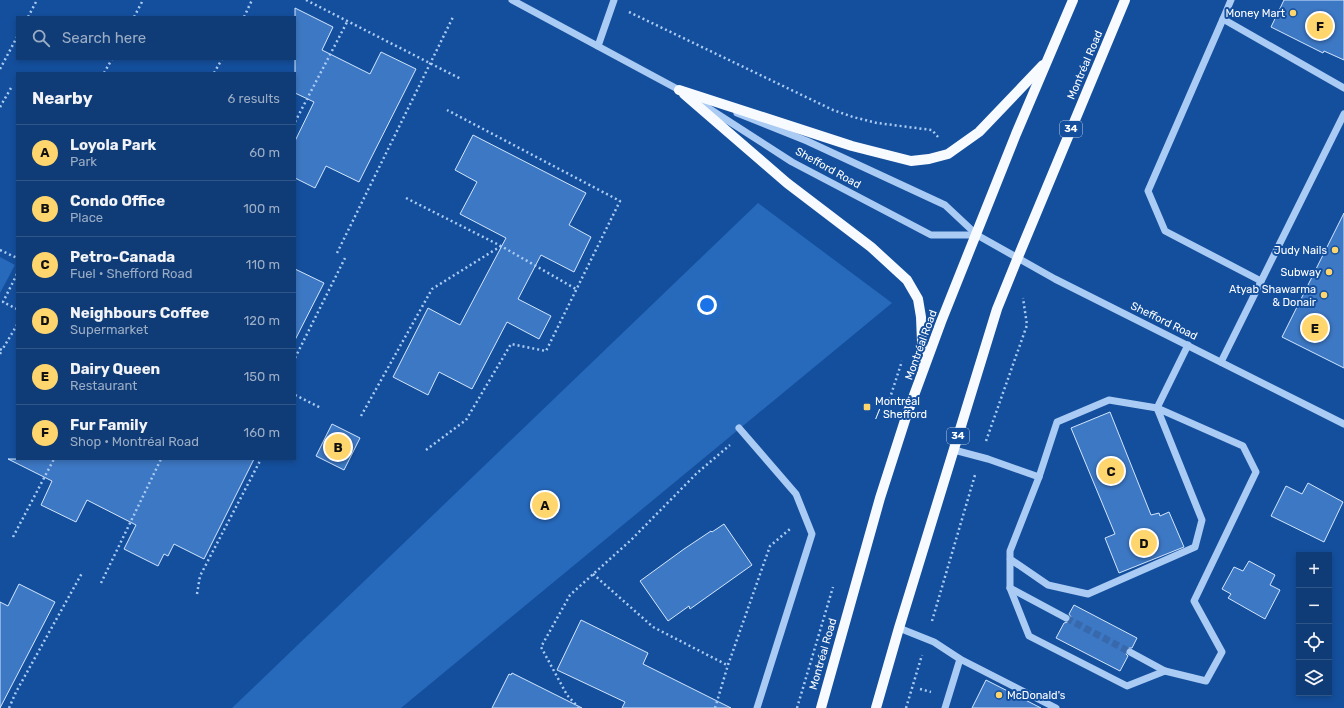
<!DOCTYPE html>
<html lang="en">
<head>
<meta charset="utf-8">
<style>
	body { margin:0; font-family:Rubik,sans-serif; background:#1d467e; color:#f1f3f6 }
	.controls { position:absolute; right:12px; bottom:12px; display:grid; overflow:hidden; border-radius:0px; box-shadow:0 2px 6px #0003 }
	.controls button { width:36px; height:36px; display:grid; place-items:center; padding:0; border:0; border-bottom:1px solid #2f5588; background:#0f3b76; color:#f1f3f6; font:20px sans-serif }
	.you { position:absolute; left:707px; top:305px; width:14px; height:14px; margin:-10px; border:3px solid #fff; border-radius:50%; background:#1a73e8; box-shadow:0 0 0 6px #1a73e833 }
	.badge { display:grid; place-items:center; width:26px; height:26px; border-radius:50%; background:#ffd56d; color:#111; font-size:13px; font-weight:700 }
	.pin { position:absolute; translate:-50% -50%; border:2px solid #fff; box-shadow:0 1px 4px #0006 }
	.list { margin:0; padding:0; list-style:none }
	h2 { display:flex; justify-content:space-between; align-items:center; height:52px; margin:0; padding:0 16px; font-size:17px }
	h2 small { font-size:13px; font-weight:400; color:#9badc5 }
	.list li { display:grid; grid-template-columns:26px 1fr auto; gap:12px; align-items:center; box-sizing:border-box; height:56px; padding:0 16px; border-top:1px solid #2f5588 }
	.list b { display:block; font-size:15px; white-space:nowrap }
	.list p { margin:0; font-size:13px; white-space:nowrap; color:#9badc5 }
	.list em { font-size:13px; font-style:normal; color:#9badc5 }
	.icon { flex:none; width:22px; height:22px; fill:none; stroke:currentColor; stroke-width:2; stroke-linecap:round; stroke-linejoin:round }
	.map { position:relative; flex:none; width:1344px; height:708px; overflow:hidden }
	.search { position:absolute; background:#0f3b76; box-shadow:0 2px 6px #0003; left:16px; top:16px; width:280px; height:44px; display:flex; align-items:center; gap:10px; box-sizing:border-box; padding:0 14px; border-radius:0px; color:#9badc5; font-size:15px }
	.panel { position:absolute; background:#0f3b76; box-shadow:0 2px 6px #0003; left:16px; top:72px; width:280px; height:388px; border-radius:0px }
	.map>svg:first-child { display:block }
</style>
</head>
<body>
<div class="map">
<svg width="1344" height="708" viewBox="0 0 1344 708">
	<rect width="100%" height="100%" fill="#144f9d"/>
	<!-- green -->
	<g fill="#2769bb">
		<path d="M758,203L892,303L401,708H232Z"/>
		<path d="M0,257L15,265L0,293Z"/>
	</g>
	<!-- building -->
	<g fill="#3d78c4" stroke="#d3e6fd">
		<path d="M1284,0H1344V60L1324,51L1323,53L1271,27Z"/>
		<path d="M295,8L333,27L322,50L370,74L381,52L416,69L359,182L326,166L315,188L295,178V141L314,102L295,93Z"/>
		<path d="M473,135L586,193L569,225L591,237L574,272L541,255L518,299L551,316L539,339L507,322L472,389L439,372L428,395L393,377L428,308L460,325L506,238L460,214L477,182L455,170Z"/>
		<path d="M1344,213V368L1282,337Z"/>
		<path d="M295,269L324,283L295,340Z"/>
		<path d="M1110,412L1151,515L1159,513L1160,516L1169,512L1184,547L1119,573L1105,538L1115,534L1071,428Z"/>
		<path d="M332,424L360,438L344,470L316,456Z"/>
		<path d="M8,459H254L204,559L174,544L168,556L164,554L158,566L124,549L136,525L87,500L76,522L41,505L52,481Z"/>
		<path d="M1308,483L1343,502L1324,542L1271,516L1286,486L1302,494Z"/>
		<path d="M724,524L752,565L690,609L689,606L668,621L640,581L684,549L711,531L712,532Z"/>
		<path d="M1249,561L1275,575L1270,585L1280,590L1265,619L1228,598L1231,594L1222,589L1234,567L1243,571Z"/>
		<path d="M19,584L55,602L0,708V602L8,606Z"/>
		<path d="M1074,605L1137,638L1132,648H1128L1125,650L1126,654L1128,656L1120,671L1056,638L1064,623L1068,622L1071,620V617L1069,614Z"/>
		<path d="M581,620L648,653L643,664L731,708H622L625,702L557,670Z"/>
		<path d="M512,673L582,708H492L509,674L511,675Z"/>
		<path d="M986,680L1041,708H972Z"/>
	</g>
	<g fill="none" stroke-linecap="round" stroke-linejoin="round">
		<!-- minor-tunnel -->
		<path stroke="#3769ac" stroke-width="7" stroke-dasharray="7 3.5" stroke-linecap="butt" d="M1066,618L1130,652"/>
		<!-- path -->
		<g stroke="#aacbf4" stroke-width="2.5" stroke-dasharray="2 3" stroke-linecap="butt">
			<path d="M306,0L461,79"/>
			<path d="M629,12L833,110L853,117L877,123L932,130L938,137"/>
			<path d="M28,17L37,0"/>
			<path d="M134,17L143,0"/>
			<path d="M244,17L252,0"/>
			<path d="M0,69L17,37"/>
			<path d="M104,73L112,59"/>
			<path d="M214,73L222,59"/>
			<path d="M0,107L11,88"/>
			<path d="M295,122L347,22"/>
			<path d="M406,198L501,246L576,289"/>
			<path d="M0,250L17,258"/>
			<path d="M337,253L453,17"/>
			<path d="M17,274L3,302L17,309"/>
			<path d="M0,349L2,350L17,325"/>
			<path d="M0,354L2,350"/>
			<path d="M295,358L345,258"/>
			<path d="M295,395L321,408"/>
			<path d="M888,404L902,361"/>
			<path d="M361,416L432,289L501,246"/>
			<path d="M986,441L1027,325L1023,298"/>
			<path d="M426,450L466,420L511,344L546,351L620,201L447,110"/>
			<path d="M13,537L54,459"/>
			<path d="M593,574L653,627L727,665"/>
			<path d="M101,583L161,459"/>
			<path d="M197,594L200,576L261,459"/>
			<path d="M932,621L975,475"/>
			<path d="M920,689L931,692"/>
			<path d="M9,708L16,692L82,573"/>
			<path d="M579,708L567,695L541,647L570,595L631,540L697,473L730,445"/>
			<path d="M715,708L728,665L770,546L790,529"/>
			<path d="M797,708L833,587"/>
			<path d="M906,708L922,655"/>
		</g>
		<!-- minor -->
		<g stroke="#aacbf4" stroke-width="7">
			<path d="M512,0L683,92"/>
			<path d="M1231,0L1223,19L1344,88"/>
			<path d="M1223,19L1148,191L1165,231L1261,281"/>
			<path d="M598,46L614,0"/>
			<path d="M702,104L792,162L931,235H977"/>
			<path d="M737,113L807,141L945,205L977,235L1055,279L1344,424"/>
			<path d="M1221,362L1344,114"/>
			<path d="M739,428L796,494L812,534L757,708"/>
			<path d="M954,450L988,459L1039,477L1057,422L1109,400L1157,408L1188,345"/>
			<path d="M1010,559L1048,585L1088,594L1195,547L1202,520L1157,408L1243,446L1256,472L1194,601L1222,652L1206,681L1165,671L1127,686L1029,636L1010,588V551L1039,477"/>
			<path d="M1010,588L1066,618"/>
			<path d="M899,628L934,642L960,659L1056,708"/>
			<path d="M1130,652L1165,671"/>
			<path d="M945,708L960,659"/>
		</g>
		<!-- major -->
		<g stroke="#f7faff" stroke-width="10">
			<path d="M679,90L852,146L911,161L929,159L948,154L979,132L1043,65"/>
			<path d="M684,94L787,183L871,247L907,280L918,299L921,317L923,366"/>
			<path d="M821,708L880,498L906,417L941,322L1016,134L1073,0"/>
			<path d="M876,708L899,628L997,309L1018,257L1125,0"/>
		</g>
	</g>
	<!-- markers -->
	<g fill="#ffd56d" stroke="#144f9d" stroke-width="1.5">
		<circle cx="1293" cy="13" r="4"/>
		<circle cx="1335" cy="250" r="4"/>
		<circle cx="1329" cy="272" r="4"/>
		<circle cx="1324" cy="295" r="4"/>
		<rect x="863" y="403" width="8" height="8" rx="2"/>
		<circle cx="999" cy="695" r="4"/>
	</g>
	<g text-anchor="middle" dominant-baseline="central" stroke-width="4" stroke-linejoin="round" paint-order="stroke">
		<!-- shield labels -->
		<g fill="#144f9d" stroke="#b8cae2" stroke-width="1">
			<rect x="1060" y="121" width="22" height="16" rx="3"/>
			<rect x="947" y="428" width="22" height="16" rx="3"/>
		</g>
		<g font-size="10" font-weight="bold" fill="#fff">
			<text x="1071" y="129">34</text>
			<text x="958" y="436">34</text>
		</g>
		<!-- poi labels -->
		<g font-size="11" fill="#fff" stroke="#144f9d" text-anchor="end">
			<text x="1285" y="13">Money Mart</text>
			<text x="1327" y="250">Judy Nails</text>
			<text x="1321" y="272">Subway</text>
			<text x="1316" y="289">Atyab Shawarma<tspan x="1316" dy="13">&amp; Donair</tspan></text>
			<text x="875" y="401" text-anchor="start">Montréal<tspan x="875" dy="13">/ Shefford</tspan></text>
			<text x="1007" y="695" text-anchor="start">McDonald's</text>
		</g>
		<!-- street labels -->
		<g font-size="11" fill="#fff" stroke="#144f9d">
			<text transform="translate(1085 65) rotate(-67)">Montréal Road</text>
			<text transform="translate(828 168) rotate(29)">Shefford Road</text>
			<text transform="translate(1164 321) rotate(26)">Shefford Road</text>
			<text transform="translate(921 345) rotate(-70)">Montréal Road</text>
			<text transform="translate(823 654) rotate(-74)">Montréal Road</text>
		</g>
	</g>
</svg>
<div class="controls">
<button>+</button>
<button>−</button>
<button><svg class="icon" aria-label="locate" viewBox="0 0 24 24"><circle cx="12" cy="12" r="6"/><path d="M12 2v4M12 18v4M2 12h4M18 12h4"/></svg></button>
<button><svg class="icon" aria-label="layers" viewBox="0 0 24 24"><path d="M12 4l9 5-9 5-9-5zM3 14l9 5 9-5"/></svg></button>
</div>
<div class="you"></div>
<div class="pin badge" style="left:545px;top:505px">A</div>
<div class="pin badge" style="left:338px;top:447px">B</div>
<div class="pin badge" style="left:1111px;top:471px">C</div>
<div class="pin badge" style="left:1144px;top:543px">D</div>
<div class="pin badge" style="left:1315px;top:328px">E</div>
<div class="pin badge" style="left:1320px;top:26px">F</div>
<div class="search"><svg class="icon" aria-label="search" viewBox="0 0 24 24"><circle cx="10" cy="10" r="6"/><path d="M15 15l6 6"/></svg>Search here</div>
<section class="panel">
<h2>Nearby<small>6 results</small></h2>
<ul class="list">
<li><span class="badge">A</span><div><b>Loyola Park</b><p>Park</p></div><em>60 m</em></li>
<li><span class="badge">B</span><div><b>Condo Office</b><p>Place</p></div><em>100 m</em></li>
<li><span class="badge">C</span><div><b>Petro-Canada</b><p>Fuel · Shefford Road</p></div><em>110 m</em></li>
<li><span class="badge">D</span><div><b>Neighbours Coffee</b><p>Supermarket</p></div><em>120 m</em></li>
<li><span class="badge">E</span><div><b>Dairy Queen</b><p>Restaurant</p></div><em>150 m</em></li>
<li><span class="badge">F</span><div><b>Fur Family</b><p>Shop · Montréal Road</p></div><em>160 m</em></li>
</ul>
</section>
</div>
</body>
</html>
